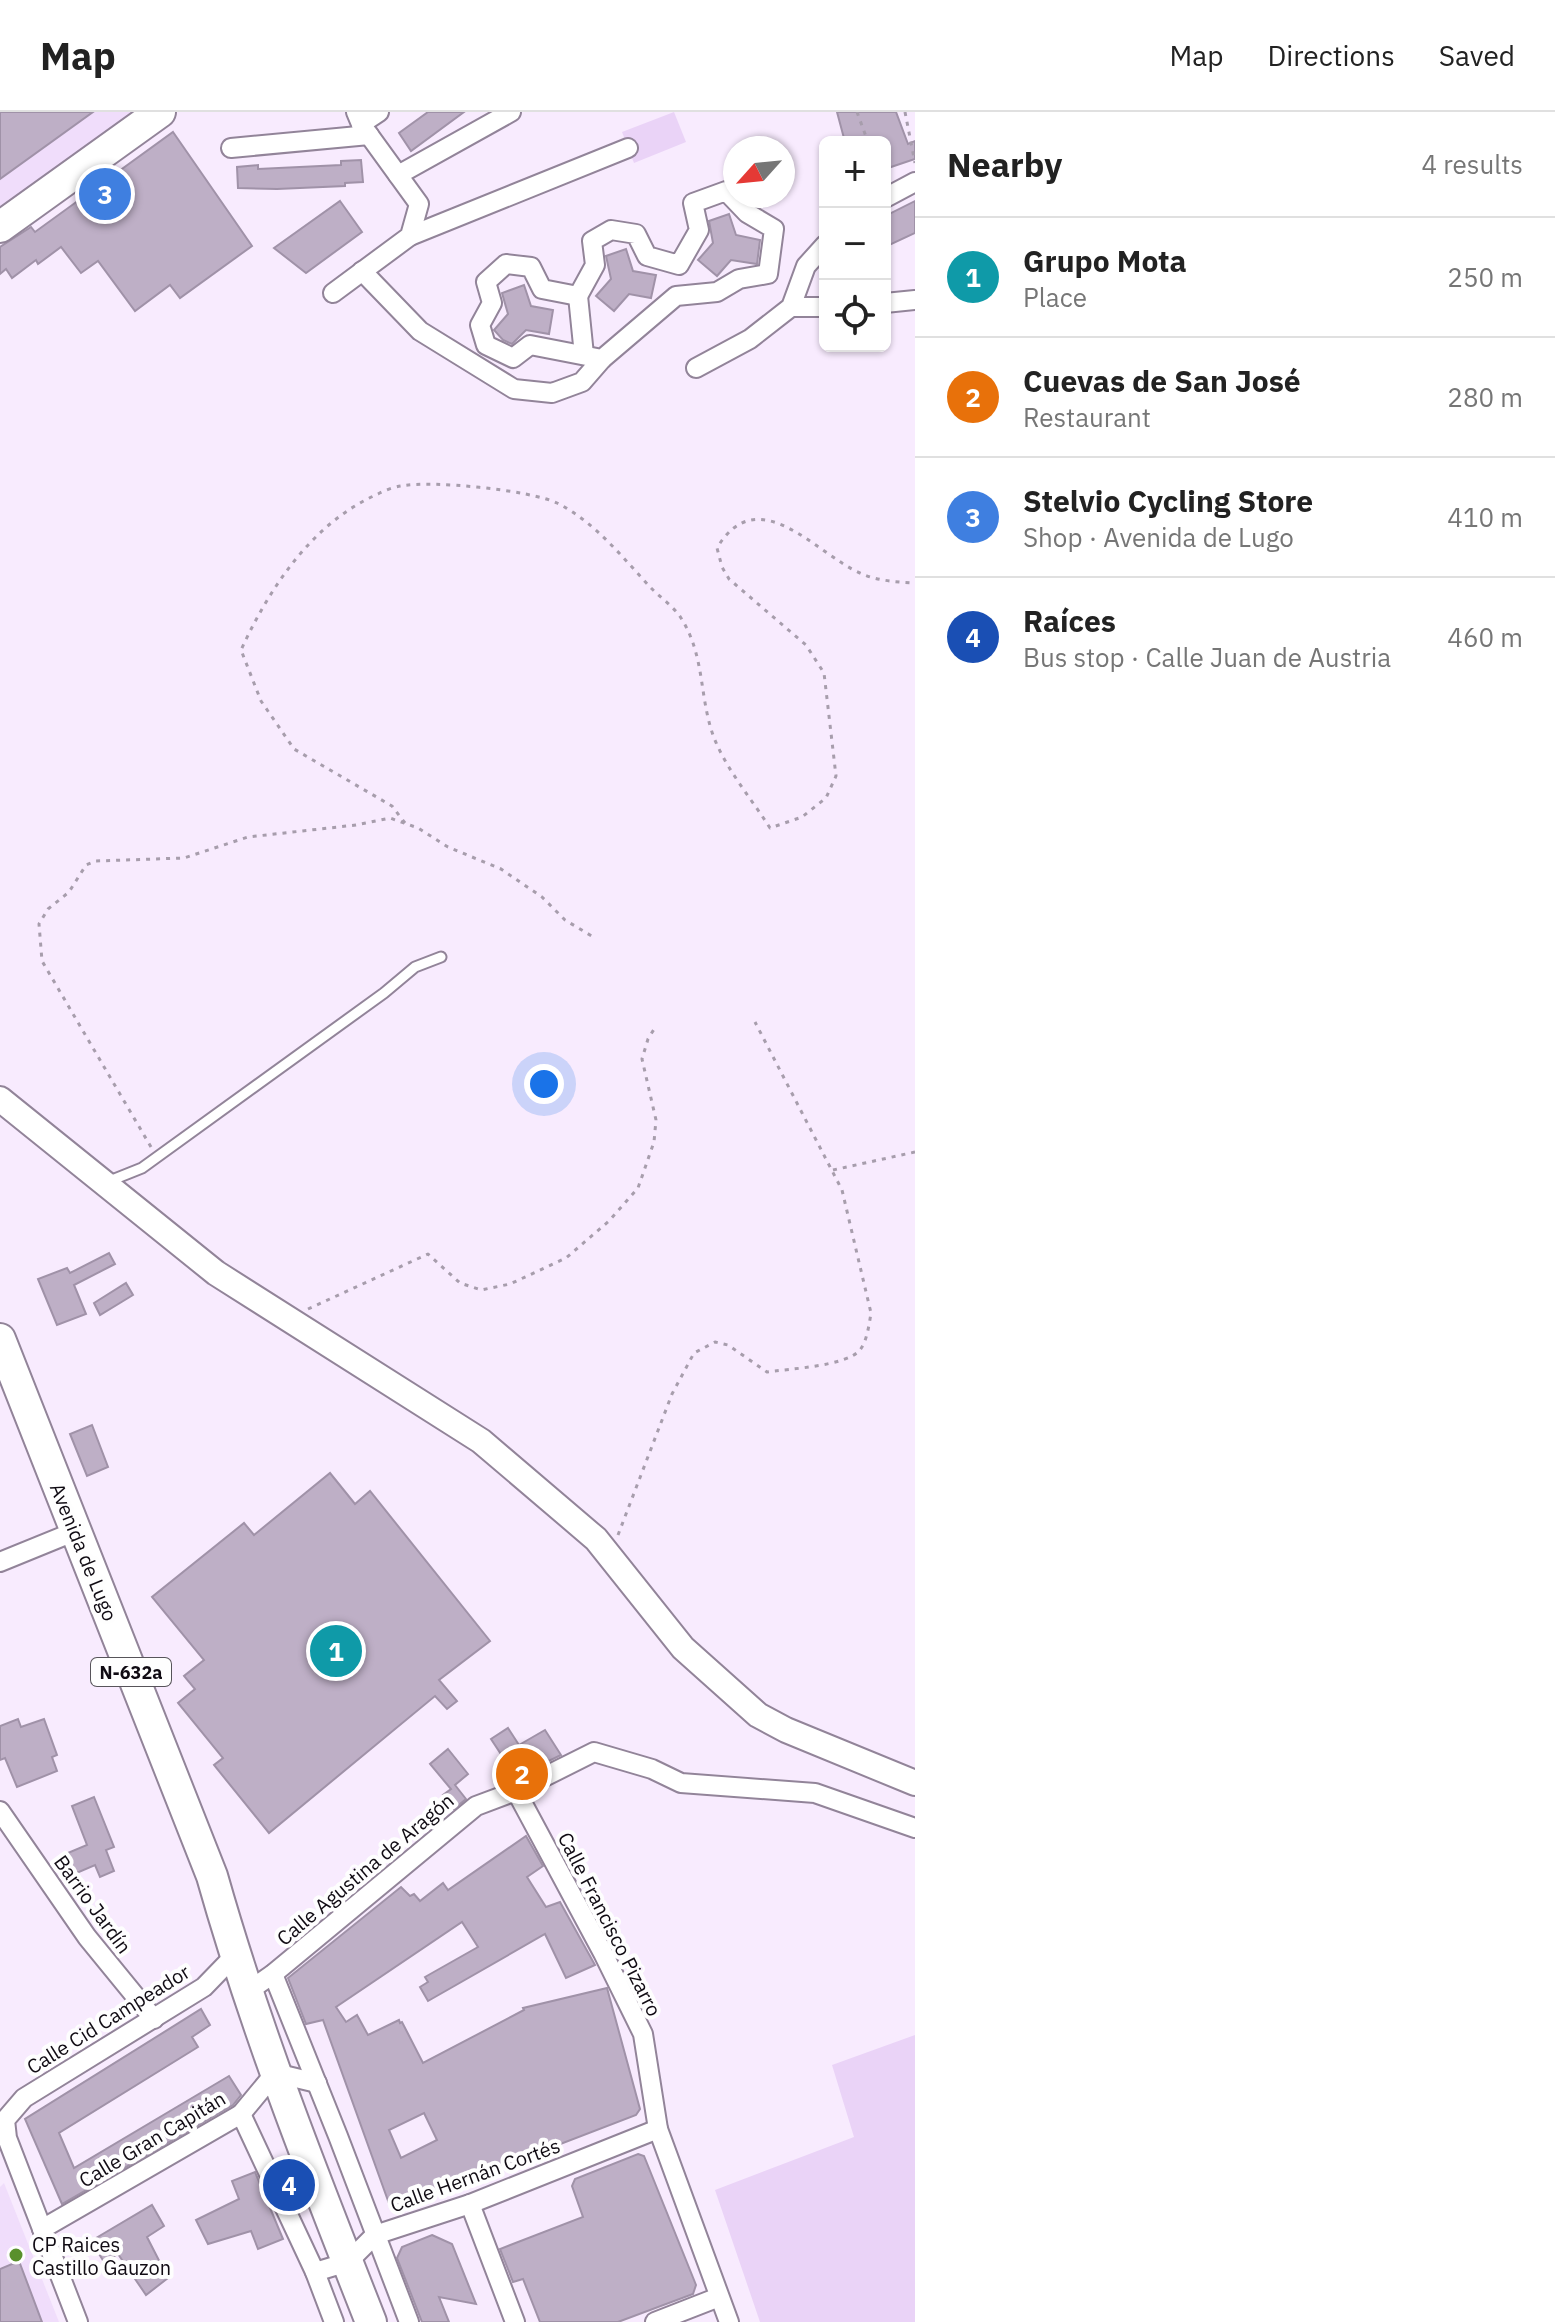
<!DOCTYPE html>
<html lang="en">
<head>
<meta charset="utf-8">
<style>
	body { margin:0; font-family:"IBM Plex Sans",sans-serif; background:#f2f2f2; color:#222 }
	.controls { position:absolute; right:24px; top:24px; display:grid; overflow:hidden; border-radius:12px; box-shadow:0 2px 6px #0004 }
	.controls button { width:72px; height:72px; display:grid; place-items:center; padding:0; border:0; border-bottom:2px solid #e0e0e0; background:#fff; color:#222; font:40px sans-serif }
	.compass { position:absolute; left:723px; top:24px; width:72px; height:72px; border-radius:50%; background:#fff; box-shadow:0 2px 6px #0004; rotate:243deg }
	.you { position:absolute; left:544px; top:972px; width:28px; height:28px; margin:-20px; border:6px solid #fff; border-radius:50%; background:#1a73e8; box-shadow:0 0 0 12px #1a73e833 }
	.badge { display:grid; place-items:center; width:52px; height:52px; border-radius:50%; background:#59902c; color:#fff; font-size:26px; font-weight:700 }
	.pin { position:absolute; translate:-50% -50%; border:4px solid #fff; box-shadow:0 2px 8px #0006 }
	.list { margin:0; padding:0; list-style:none }
	h2 { display:flex; justify-content:space-between; align-items:center; height:104px; margin:0; padding:0 32px; font-size:34px }
	h2 small { font-size:26px; font-weight:400; color:#767676 }
	.list li { display:grid; grid-template-columns:52px 1fr auto; gap:24px; align-items:center; box-sizing:border-box; height:120px; padding:0 32px; border-top:2px solid #e0e0e0 }
	.list b { display:block; font-size:30px; white-space:nowrap }
	.list p { margin:0; font-size:26px; white-space:nowrap; color:#767676 }
	.list em { font-size:26px; font-style:normal; color:#767676 }
	.icon { flex:none; width:44px; height:44px; fill:none; stroke:currentColor; stroke-width:2; stroke-linecap:round; stroke-linejoin:round }
	.map { position:relative; flex:none; width:915px; height:2210px; overflow:hidden }
	header { display:flex; align-items:center; gap:48px; box-sizing:border-box; height:112px; padding:0 40px; background:#fff; border-bottom:2px solid #e0e0e0 }
	header strong { font-size:38px }
	nav { display:flex; gap:44px; margin-inline-start:auto; font-size:28px }
	main { display:flex }
	aside { flex:1; background:#fff }
	.map>svg:first-child { display:block }
</style>
</head>
<body>
<header>
<strong>Map</strong>
<nav><a>Map</a><a>Directions</a><a>Saved</a></nav>
</header>
<main>
<div class="map">
<svg width="915" height="2210" viewBox="0 0 915 2210">
	<rect width="100%" height="100%" fill="#f8ebfe"/>
	<!-- built -->
	<g fill="#f0ddfb">
		<path d="M0,0H146L0,105Z"/>
		<path d="M4,2071L59,2210H0V2075Z"/>
	</g>
	<!-- green -->
	<g fill="#ead3f7">
		<path d="M674,0L686,30L634,51L622,20Z"/>
		<path d="M915,1923V2210H760L715,2078L854,2025L832,1953Z"/>
	</g>
	<!-- building -->
	<g fill="#beafc6" stroke="#a092a8" stroke-width="2" fill-rule="evenodd">
		<path d="M0,0H93L0,67Z"/>
		<path d="M428,0H464L411,39L399,21Z"/>
		<path d="M837,0H896L908,32L915,29V47L885,57V30H845Z"/>
		<path d="M173,20L252,134L180,186L170,173L135,199L98,149L81,161L61,135L38,152L36,148L12,166L6,157L0,162V135L31,115L35,120Z"/>
		<path d="M361,48L363,70L345,71V74L277,77L238,76L237,55L258,53V57L341,53V49Z"/>
		<path d="M340,89L362,120L306,161L274,136Z"/>
		<path d="M915,89V121L885,135V104Z"/>
		<path d="M729,102L736,123L760,128L757,152L731,148L717,164L698,148L713,131L709,109Z"/>
		<path d="M626,137L633,159L656,163L651,186L629,182L614,199L596,184L611,167L606,144Z"/>
		<path d="M524,173L531,194L553,198L549,222L526,218L512,232L503,228L494,218L508,202L502,181Z"/>
		<path d="M109,1141L115,1152L74,1173L86,1202L57,1213L38,1167L67,1156L70,1161Z"/>
		<path d="M126,1171L133,1183L100,1203L94,1191Z"/>
		<path d="M92,1313L108,1355L87,1364L70,1322Z"/>
		<path d="M330,1361L355,1392L370,1379L490,1529L439,1568L457,1589L447,1597L435,1584L269,1721L214,1653L223,1646L178,1591L195,1577L184,1564L204,1548L152,1485L244,1411L254,1423Z"/>
		<path d="M18,1607L21,1615L44,1607L57,1643L52,1645L57,1659L17,1675L5,1646L0,1648V1614Z"/>
		<path d="M508,1616L519,1633L545,1618L561,1643L516,1665L491,1627Z"/>
		<path d="M448,1637L468,1662L455,1673L466,1687L454,1697L443,1683L451,1677L430,1652Z"/>
		<path d="M94,1685L114,1735L106,1738L114,1759L100,1765L95,1753L72,1763L63,1743L87,1733L72,1694Z"/>
		<path d="M526,1724L543,1754L527,1765L546,1795L560,1790L595,1853L566,1866L545,1822L428,1889L420,1875L428,1870L425,1865L478,1835L462,1810L336,1895L346,1910L357,1903L368,1923L399,1908L400,1911L402,1910L423,1951L524,1898L523,1896L607,1876L640,1997L636,2003L391,2097L323,1908L306,1912L288,1866L401,1775L410,1784L414,1782L420,1789L443,1771L448,1778ZM424,2001L437,2028L401,2046L389,2018Z"/>
		<path d="M201,1897L210,1913L192,1925L198,1935L59,2021L74,2056L229,1964L241,1983L233,1993L62,2092L25,2007Z"/>
		<path d="M638,2042L644,2044L696,2173L693,2182L618,2210H540L523,2167L513,2170L500,2137L583,2105L572,2074L575,2067Z"/>
		<path d="M255,2060L283,2127L258,2137L251,2119L208,2132L196,2108L239,2087L232,2069Z"/>
		<path d="M152,2093L164,2114L147,2125L168,2166L146,2183L118,2142L104,2150L91,2129Z"/>
		<path d="M432,2123L452,2132L476,2192L439,2185L449,2210H422L397,2146L402,2135Z"/>
		<path d="M19,2149L42,2210H0V2157Z"/>
	</g>
	<g fill="none" stroke-linecap="round" stroke-linejoin="round">
		<defs>
			<path id="service" d="M107,1070L142,1056L384,881L415,855L441,845"/>
			<g id="minor">
				<path d="M361,12L379,0"/>
				<path d="M231,36L369,23"/>
				<path d="M398,63L511,0"/>
				<path d="M726,79L747,101L774,117L768,162L739,167L717,180L676,184L602,247L530,233L513,246L486,233L480,213L492,191L486,170L506,152L531,155L542,177L578,184L595,153L592,129L611,118L636,122L647,144L679,153L699,118L693,91Z"/>
				<path d="M885,86L915,70"/>
				<path d="M410,124L628,36"/>
				<path d="M362,159L420,219L514,277L552,281L582,270L602,247"/>
				<path d="M333,181L410,124L419,92L361,12L356,0"/>
				<path d="M578,184L584,243"/>
				<path d="M885,191L915,188"/>
				<path d="M791,195H825"/>
				<path d="M696,256L750,227L791,195L806,154L825,133"/>
				<path d="M0,1450L76,1419"/>
				<path d="M516,1679L603,1841L643,1922L658,2017L729,2210"/>
				<path d="M0,1699L87,1825L154,1907"/>
				<path d="M273,1862L338,2024L409,2210"/>
				<path d="M247,1880L273,1862L476,1694L516,1679L594,1640L652,1657L681,1671L815,1681L915,1716"/>
				<path d="M241,2002L315,2160L334,2210"/>
				<path d="M470,2092L515,2210"/>
				<path d="M42,2117L241,2002L275,1961L317,1971"/>
				<path d="M315,2160L348,2150L375,2123L470,2092L658,2017"/>
				<path d="M78,2210L7,2026L5,2008L24,1986L204,1875L235,1843"/>
				<path d="M655,2210L719,2185"/>
			</g>
			<path id="tertiary" d="M0,987L216,1161L481,1329L596,1427L683,1536L758,1603L786,1618L915,1671"/>
			<g id="primary">
				<path d="M0,115L160,0"/>
				<path d="M0,1227L212,1764C255,1916 313,2063 371,2210"/>
			</g>
		</defs>
		<!-- service casing -->
		<use href="#service" stroke="#928499" stroke-width="13"/>
		<!-- minor casing -->
		<use href="#minor" stroke="#928499" stroke-width="22"/>
		<!-- tertiary casing -->
		<use href="#tertiary" stroke="#928499" stroke-width="28"/>
		<!-- primary casing -->
		<use href="#primary" stroke="#928499" stroke-width="34"/>
		<!-- path -->
		<g stroke="#a79dac" stroke-width="3" stroke-dasharray="4 6" stroke-linecap="butt">
			<path d="M857,0L868,30"/>
			<path d="M905,0L915,51"/>
			<path d="M405,711L392,694L294,637L261,589L241,538C270,475 313,410 378,382C385,378 394,375 401,374C431,368 530,378 557,391C595,410 623,446 651,476C661,486 674,495 681,506C705,544 699,583 713,623C725,656 751,686 770,716L802,705L826,686L836,664L824,561L806,533L729,467L722,455L717,436C758,367 816,442 860,461C877,469 897,470 915,471"/>
			<path d="M151,1035L42,849L39,812L48,797L69,780L86,753L96,749L184,746L248,725L356,713L390,706L418,716L448,735L501,757L542,785L565,808L595,826"/>
			<path d="M833,1058L915,1040"/>
			<path d="M308,1197L428,1142L460,1171L481,1178L510,1172L566,1146L609,1109L638,1076L654,1030L656,1008L642,947L648,927L656,914"/>
			<path d="M618,1423L672,1282L694,1241L715,1230L728,1233L767,1260C788,1257 847,1254 860,1238C867,1229 869,1213 871,1201L842,1078L755,910"/>
		</g>
		<!-- service -->
		<use href="#service" stroke="#fff" stroke-width="9"/>
		<!-- minor -->
		<use href="#minor" stroke="#fff" stroke-width="18"/>
		<!-- tertiary -->
		<use href="#tertiary" stroke="#fff" stroke-width="24"/>
		<!-- primary -->
		<use href="#primary" stroke="#fff" stroke-width="30"/>
	</g>
	<!-- markers -->
	<circle fill="#59902c" stroke="#fefefe" stroke-width="3" cx="16" cy="2143" r="8"/>
	<g text-anchor="middle" dominant-baseline="central" stroke-width="8" stroke-linejoin="round" paint-order="stroke">
		<!-- shield labels -->
		<rect fill="#fefefe" stroke="#57545a" stroke-width="2" x="91" y="1546" width="80" height="28" rx="6"/>
		<g font-size="18" font-weight="bold" fill="#100b13">
			<text x="131" y="1560">N-632a</text>
		</g>
		<!-- street labels -->
		<g font-size="20" fill="#100b13" stroke="#fefefe">
			<text transform="translate(84 1440) rotate(68)">Avenida de Lugo</text>
			<text transform="translate(365 1757) rotate(-40)">Calle Agustina de Aragón</text>
			<text transform="translate(93 1792) rotate(54)">Barrio Jardín</text>
			<text transform="translate(610 1812) rotate(63)">Calle Francisco Pizarro</text>
			<text transform="translate(108 1907) rotate(-32)">Calle Cid Campeador</text>
			<text transform="translate(152 2027) rotate(-31)">Calle Gran Capitán</text>
			<text transform="translate(475 2063) rotate(-20)">Calle Hernán Cortés</text>
		</g>
		<!-- poi labels -->
		<g font-size="20" fill="#100b13" stroke="#fefefe" text-anchor="start">
			<text x="32" y="2132">CP Raices<tspan x="32" dy="23">Castillo Gauzon</tspan></text>
		</g>
	</g>
</svg>
<div class="controls">
<button>+</button>
<button>−</button>
<button><svg class="icon" aria-label="locate" viewBox="0 0 24 24"><circle cx="12" cy="12" r="6"/><path d="M12 2v4M12 18v4M2 12h4M18 12h4"/></svg></button>
</div>
<svg class="compass" viewBox="-18 -18 36 36"><path d="M0-13l5 13h-10z" fill="#e53935"/><path d="M0 13l5-13h-10z" fill="#767676"/></svg>
<div class="you"></div>
<div class="pin badge" style="left:336px;top:1539px;background:#0f9aa8">1</div>
<div class="pin badge" style="left:522px;top:1662px;background:#e8710a">2</div>
<div class="pin badge" style="left:105px;top:82px;background:#3f7fe0">3</div>
<div class="pin badge" style="left:289px;top:2073px;background:#1a4fb4">4</div>
</div>
<aside>
<h2>Nearby<small>4 results</small></h2>
<ul class="list">
<li><span class="badge" style="background:#0f9aa8">1</span><div><b>Grupo Mota</b><p>Place</p></div><em>250 m</em></li>
<li><span class="badge" style="background:#e8710a">2</span><div><b>Cuevas de San José</b><p>Restaurant</p></div><em>280 m</em></li>
<li><span class="badge" style="background:#3f7fe0">3</span><div><b>Stelvio Cycling Store</b><p>Shop · Avenida de Lugo</p></div><em>410 m</em></li>
<li><span class="badge" style="background:#1a4fb4">4</span><div><b>Raíces</b><p>Bus stop · Calle Juan de Austria</p></div><em>460 m</em></li>
</ul>
</aside>
</main>
</body>
</html>
